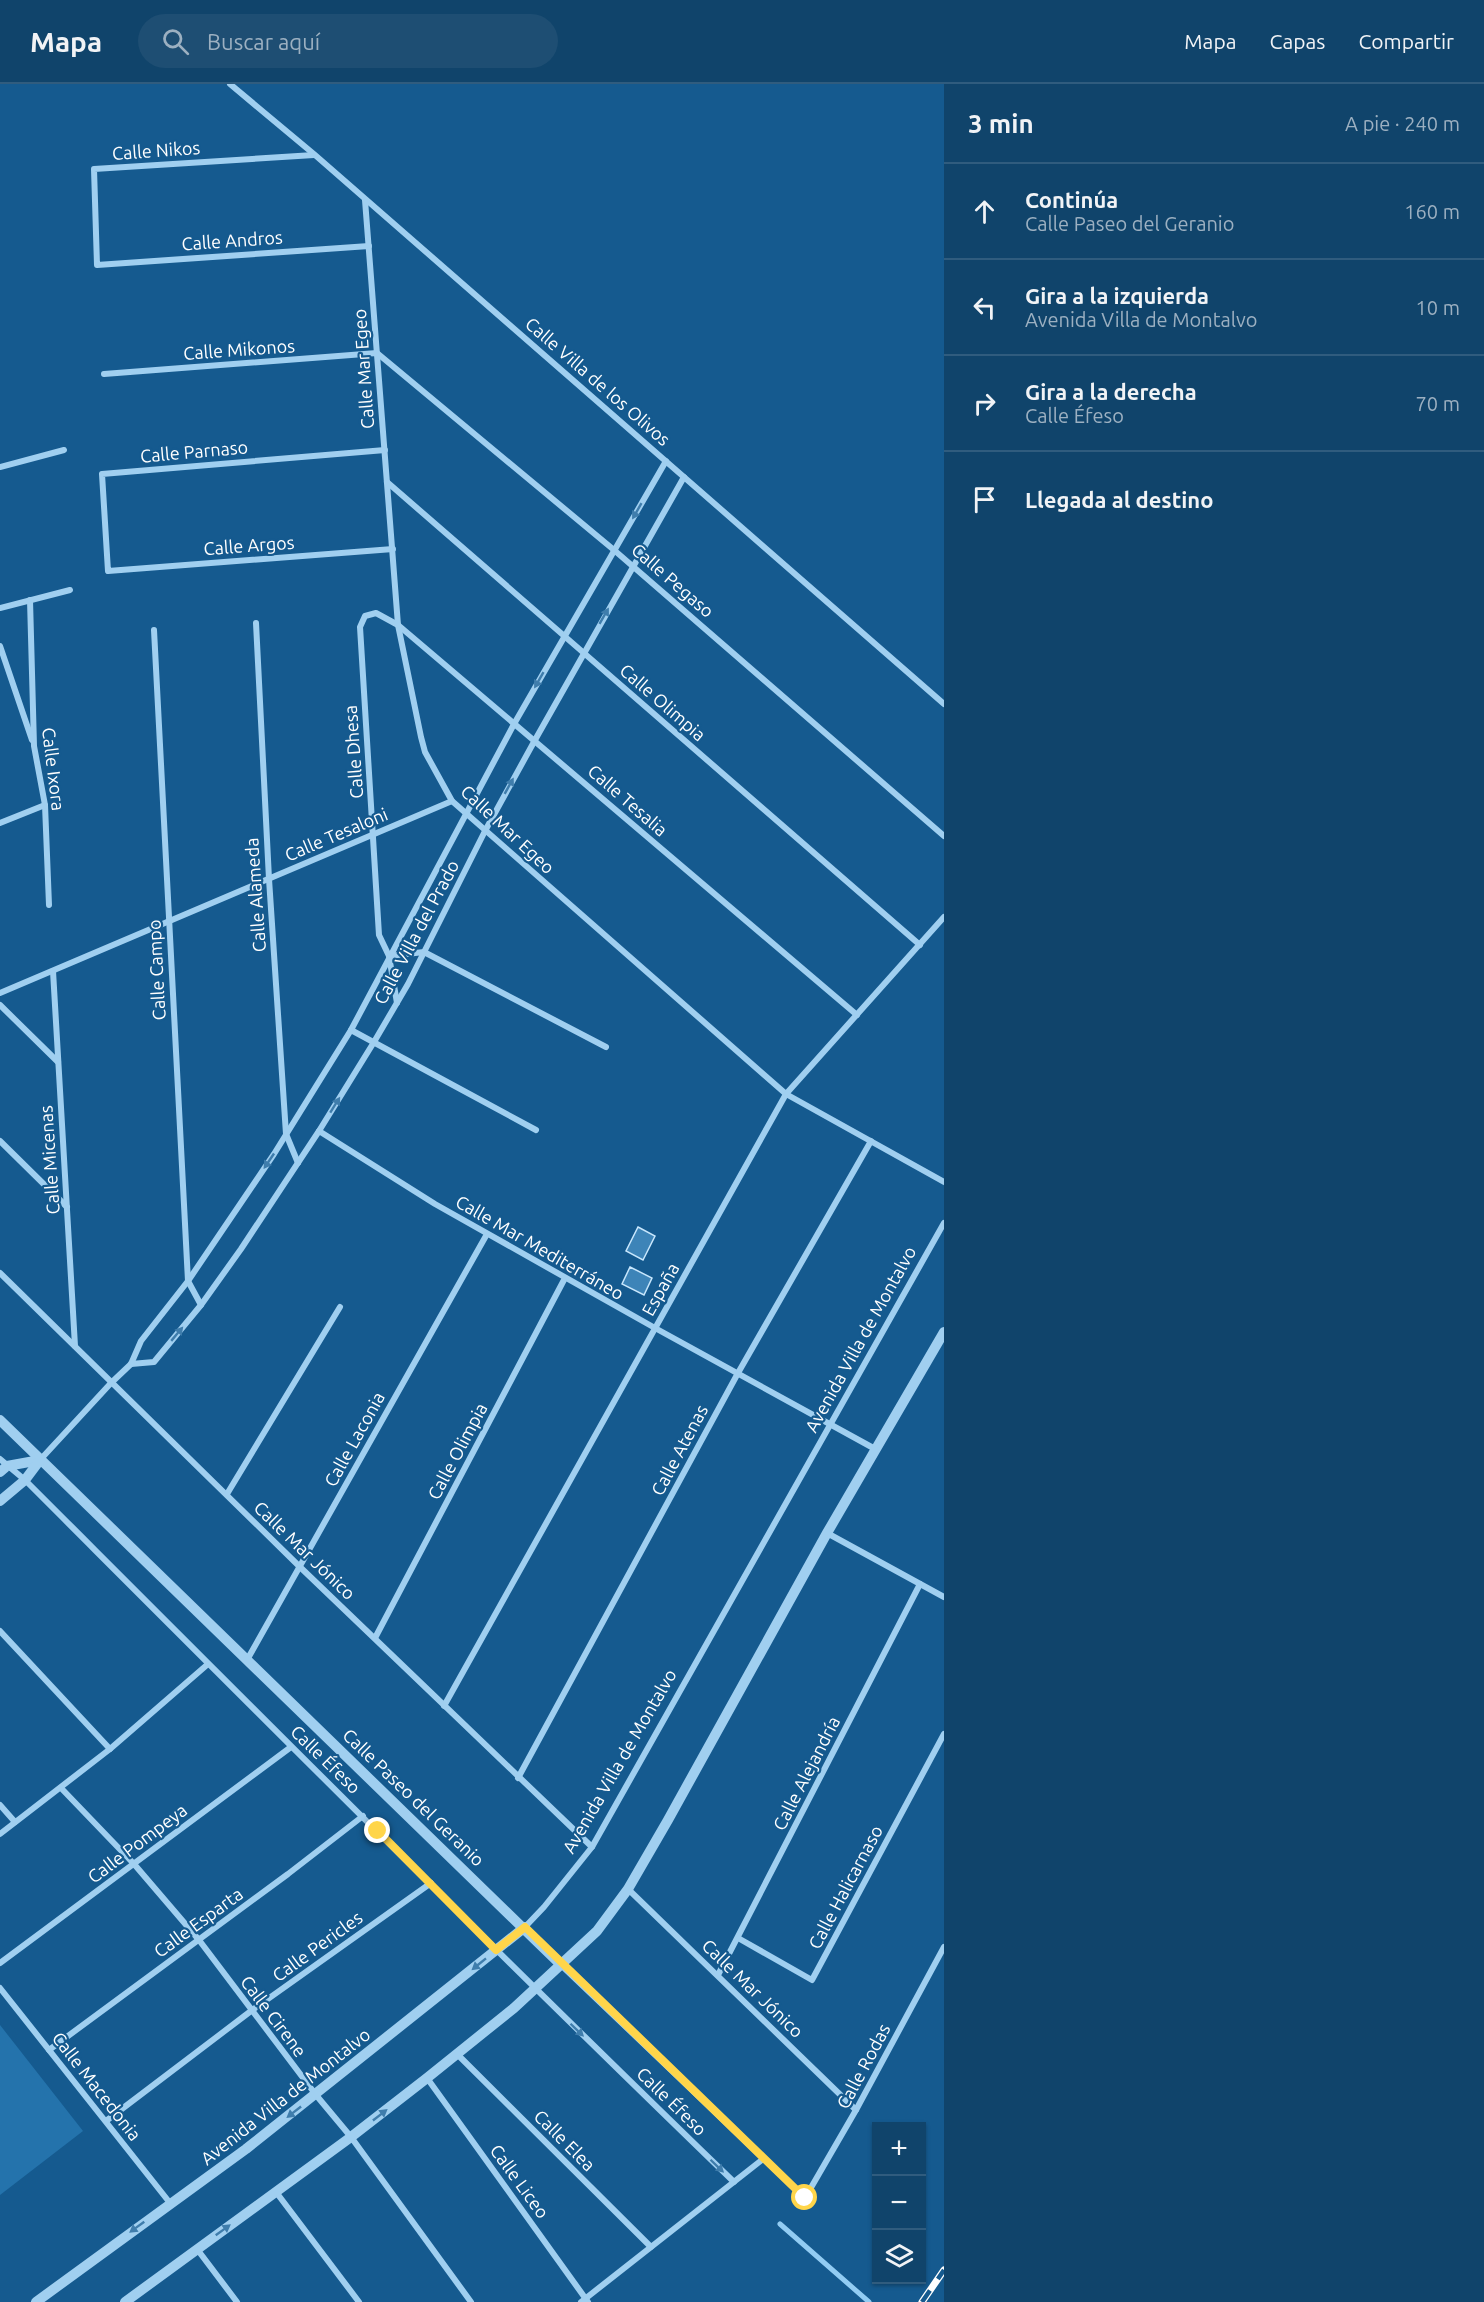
<!DOCTYPE html>
<html lang="es">
<head>
<meta charset="utf-8">
<style>
	body { margin:0; font-family:Ubuntu,sans-serif; background:#1e4e73; color:#f1f3f6 }
	.controls { position:absolute; right:18px; bottom:18px; display:grid; overflow:hidden; border-radius:0px; box-shadow:0 2px 4px #0004 }
	.controls button { width:54px; height:54px; display:grid; place-items:center; padding:0; border:0; border-bottom:2px solid #305c7e; background:#10446b; color:#f1f3f6; font:30px sans-serif }
	.stop { position:absolute; width:18px; height:18px; margin:-14px; border:4px solid #ffd54a; border-radius:50%; background:#fff }
	.stop.end { background:#ffd54a; border-color:#fff; box-shadow:0 2px 6px #0008 }
	.list { margin:0; padding:0; list-style:none }
	h2 { display:flex; justify-content:space-between; align-items:center; height:78px; margin:0; padding:0 24px; font-size:26px }
	h2 small { font-size:20px; font-weight:400; color:#9cb0c1 }
	.list li { display:grid; grid-template-columns:39px 1fr auto; gap:18px; align-items:center; box-sizing:border-box; height:96px; padding:0 24px; border-top:2px solid #305c7e }
	.list b { display:block; font-size:22px; white-space:nowrap }
	.list p { margin:0; font-size:20px; white-space:nowrap; color:#9cb0c1 }
	.list em { font-size:20px; font-style:normal; color:#9cb0c1 }
	.icon { flex:none; width:33px; height:33px; fill:none; stroke:currentColor; stroke-width:2; stroke-linecap:round; stroke-linejoin:round }
	.map { position:relative; flex:none; width:944px; height:2218px; overflow:hidden }
	header { display:flex; align-items:center; gap:36px; box-sizing:border-box; height:84px; padding:0 30px; background:#10446b; border-bottom:2px solid #305c7e }
	header strong { font-size:28px }
	nav { display:flex; gap:33px; margin-inline-start:auto; font-size:21px }
	.search { width:420px; height:54px; background:#1e4e73; display:flex; align-items:center; gap:15px; box-sizing:border-box; padding:0 21px; border-radius:33px; color:#9cb0c1; font-size:22px }
	main { display:flex }
	aside { flex:1; background:#10446b }
	.map>svg:first-child { display:block }
</style>
</head>
<body>
<header>
<strong>Mapa</strong>
<div class="search"><svg class="icon" aria-label="search" viewBox="0 0 24 24"><circle cx="10" cy="10" r="6"/><path d="M15 15l6 6"/></svg>Buscar aquí</div>
<nav><a>Mapa</a><a>Capas</a><a>Compartir</a></nav>
</header>
<main>
<div class="map">
<svg width="944" height="2218" viewBox="0 0 944 2218">
	<rect width="100%" height="100%" fill="#155a8f"/>
	<!-- green -->
	<path fill="#2473ac" d="M0,1941L83,2047L0,2111Z"/>
	<g fill="none" stroke-linecap="round" stroke-linejoin="round">
		<!-- stream -->
		<path stroke="#92ccf3" stroke-width="5" d="M780,2140L869,2218"/>
	</g>
	<!-- building -->
	<g fill="#3d84b8" stroke="#c7e6fc" stroke-width="1.5">
		<path d="M638,1143L655,1152L643,1176L626,1167Z"/>
		<path d="M630,1183L652,1194L644,1211L622,1200Z"/>
	</g>
	<g fill="none" stroke-linecap="round" stroke-linejoin="round">
		<!-- minor -->
		<g stroke="#a0cff0" stroke-width="6">
			<path d="M230,0L315,71L944,620"/>
			<path d="M314,71L94,85L97,181L369,162"/>
			<path d="M365,116L398,541L421,653L425,668L452,717L786,1010L944,1098"/>
			<path d="M104,290L377,269L614,466L944,752"/>
			<path d="M385,366L102,390L108,487L393,465"/>
			<path d="M0,383L64,366"/>
			<path d="M387,398L920,861"/>
			<path d="M30,516L34,662L45,721L49,821"/>
			<path d="M0,524L70,506"/>
			<path d="M256,539L269,795L286,1050L298,1079"/>
			<path d="M154,546L188,1197L201,1221"/>
			<path d="M0,562L32,656"/>
			<path d="M0,739L45,721"/>
			<path d="M389,872L424,868L606,963"/>
			<path d="M53,887L75,1262"/>
			<path d="M0,909L452,717"/>
			<path d="M397,919L389,872L379,851L360,543L365,532L376,529L398,541L857,931"/>
			<path d="M0,921L58,978"/>
			<path d="M351,946L536,1046"/>
			<path d="M319,1047L435,1120L655,1244L877,1366"/>
			<path d="M0,1057L67,1123"/>
			<path d="M0,1189L300,1483L592,1763"/>
			<path d="M131,1280L154,1278L201,1221L241,1165L319,1047L374,958L408,900L485,747L535,656L684,393"/>
			<path d="M0,1375L25,1396C260,1631 495,1867 734,2098"/>
			<path d="M40,1376L111,1299L131,1280L141,1257L188,1197L274,1070L351,946L514,640L666,377"/>
			<path d="M227,1410L340,1223"/>
			<path d="M827,1449L944,1513"/>
			<path d="M0,1547L110,1665"/>
			<path d="M375,1554L565,1194"/>
			<path d="M247,1576L487,1150"/>
			<path d="M444,1622L786,1010L944,833"/>
			<path d="M518,1694L738,1289L871,1057"/>
			<path d="M61,1704L134,1780L199,1856L316,2011L351,2053L471,2218"/>
			<path d="M0,1721L15,1738"/>
			<path d="M0,1750L110,1665L208,1580"/>
			<path d="M628,1805L856,2026"/>
			<path d="M525,1843L544,1823L592,1763L944,1139"/>
			<path d="M738,1854L812,1896L944,1650"/>
			<path d="M0,1879L291,1663"/>
			<path d="M561,1881L805,2114L856,2026L944,1863"/>
			<path d="M718,1891L920,1500"/>
			<path d="M0,1904L170,2119"/>
			<path d="M49,1966L288,1790L363,1732"/>
			<path d="M457,1970L651,2163"/>
			<path d="M427,1994L588,2218"/>
			<path d="M106,2037L251,1927L431,1799"/>
			<path d="M276,2108L359,2218"/>
			<path d="M197,2165L237,2218"/>
			<path d="M581,2218L763,2075"/>
		</g>
		<!-- tertiary -->
		<g stroke="#a0cff0" stroke-width="10">
			<path d="M0,1336L561,1881"/>
			<path d="M0,1388L7,1382L40,1376"/>
			<path d="M0,1417L25,1396L40,1376"/>
			<path d="M36,2218L246,2065L525,1843"/>
			<path d="M125,2218L351,2053L427,1994L514,1924L597,1847L628,1805L668,1736L827,1449L944,1248"/>
		</g>
		<defs>
			<path id="rail" d="M922,2218L944,2186"/>
		</defs>
		<!-- rail casing -->
		<use href="#rail" stroke="#fff" stroke-width="7"/>
		<!-- rail -->
		<use href="#rail" stroke="#155a8f" stroke-width="4.5" stroke-dasharray="14" stroke-linecap="butt"/>
	</g>
	<!-- one-way arrows -->
	<defs><path id="oneway-solid" d="M-6-.8H1V-3.2L6.5 0L1 3.2V.8H-6Z" transform="scale(1.5)"/></defs>
	<g fill="#3f7dac">
		<use href="#oneway-solid" transform="translate(637 427) rotate(120)"/>
		<use href="#oneway-solid" transform="translate(604 532) rotate(-60)"/>
		<use href="#oneway-solid" transform="translate(539 596) rotate(120)"/>
		<use href="#oneway-solid" transform="translate(509 702) rotate(-61)"/>
		<use href="#oneway-solid" transform="translate(335 1021) rotate(-58)"/>
		<use href="#oneway-solid" transform="translate(269 1077) rotate(124)"/>
		<use href="#oneway-solid" transform="translate(177 1250) rotate(-50)"/>
		<use href="#oneway-solid" transform="translate(479 1880) rotate(141)"/>
		<use href="#oneway-solid" transform="translate(577 1946) rotate(44)"/>
		<use href="#oneway-solid" transform="translate(294 2028) rotate(142)"/>
		<use href="#oneway-solid" transform="translate(380 2031) rotate(-38)"/>
		<use href="#oneway-solid" transform="translate(717 2082) rotate(44)"/>
		<use href="#oneway-solid" transform="translate(137 2143) rotate(144)"/>
		<use href="#oneway-solid" transform="translate(223 2146) rotate(-36)"/>
	</g>
	<g fill="none" stroke-linecap="round" stroke-linejoin="round">
		<!-- route -->
		<path stroke="#ffd54a" stroke-width="8" d="M378,1747L496,1866L525,1843L805,2114"/>
	</g>
	<g text-anchor="middle" dominant-baseline="central" stroke-width="4.5" stroke-linejoin="round" paint-order="stroke">
		<!-- street labels -->
		<g font-size="18" fill="#fff" stroke="#155a8f">
			<text transform="translate(156 66) rotate(-4)">Calle Nikos</text>
			<text transform="translate(232 156) rotate(-4)">Calle Andros</text>
			<text transform="translate(239 265) rotate(-4)">Calle Mikonos</text>
			<text transform="translate(363 285) rotate(-94)">Calle Mar Egeo</text>
			<text transform="translate(598 297) rotate(41)">Calle Villa de los Olivos</text>
			<text transform="translate(194 367) rotate(-5)">Calle Parnaso</text>
			<text transform="translate(249 461) rotate(-4)">Calle Argos</text>
			<text transform="translate(673 496) rotate(41)">Calle Pegaso</text>
			<text transform="translate(663 618) rotate(41)">Calle Olimpia</text>
			<text transform="translate(353 668) rotate(-94)">Calle Dhesa</text>
			<text transform="translate(54 685) rotate(83)">Calle Ixora</text>
			<text transform="translate(628 716) rotate(41)">Calle Tesalia</text>
			<text transform="translate(508 745) rotate(43)">Calle Mar Egeo</text>
			<text transform="translate(336 750) rotate(-23)">Calle Tesaloni</text>
			<text transform="translate(255 811) rotate(-94)">Calle Alameda</text>
			<text transform="translate(416 848) rotate(-62)">Calle Villa del Prado</text>
			<text transform="translate(156 886) rotate(-93)">Calle Campo</text>
			<text transform="translate(49 1076) rotate(-94)">Calle Micenas</text>
			<text transform="translate(540 1163) rotate(30)">Calle Mar Mediterráneo</text>
			<text transform="translate(660 1205) rotate(-61)">España</text>
			<text transform="translate(860 1255) rotate(-61)">Avenida Villa de Montalvo</text>
			<text transform="translate(354 1355) rotate(-61)">Calle Laconia</text>
			<text transform="translate(679 1366) rotate(-62)">Calle Atenas</text>
			<text transform="translate(457 1367) rotate(-62)">Calle Olimpia</text>
			<text transform="translate(305 1466) rotate(44)">Calle Mar Jónico</text>
			<text transform="translate(326 1675) rotate(44)">Calle Éfeso</text>
			<text transform="translate(619 1677) rotate(-60)">Avenida Villa de Montalvo</text>
			<text transform="translate(806 1689) rotate(-63)">Calle Alejandría</text>
			<text transform="translate(414 1713) rotate(44)">Calle Paseo del Geranio</text>
			<text transform="translate(137 1759) rotate(-37)">Calle Pompeya</text>
			<text transform="translate(845 1803) rotate(-62)">Calle Halicarnaso</text>
			<text transform="translate(198 1838) rotate(-36)">Calle Esparta</text>
			<text transform="translate(317 1862) rotate(-36)">Calle Pericles</text>
			<text transform="translate(753 1904) rotate(44)">Calle Mar Jónico</text>
			<text transform="translate(274 1932) rotate(53)">Calle Cirene</text>
			<text transform="translate(863 1982) rotate(-62)">Calle Rodas</text>
			<text transform="translate(97 2002) rotate(52)">Calle Macedonia</text>
			<text transform="translate(285 2012) rotate(-38)">Avenida Villa de Montalvo</text>
			<text transform="translate(672 2017) rotate(44)">Calle Éfeso</text>
			<text transform="translate(565 2056) rotate(45)">Calle Elea</text>
			<text transform="translate(520 2097) rotate(54)">Calle Liceo</text>
		</g>
	</g>
</svg>
<div class="controls">
<button>+</button>
<button>−</button>
<button><svg class="icon" aria-label="layers" viewBox="0 0 24 24"><path d="M12 4l9 5-9 5-9-5zM3 14l9 5 9-5"/></svg></button>
</div>
<div class="stop" style="left:805px;top:2114px"></div>
<div class="stop end" style="left:378px;top:1747px"></div>
</div>
<aside>
<h2>3 min<small>A pie · 240 m</small></h2>
<ul class="list">
<li><svg class="icon" aria-label="ahead" viewBox="0 0 24 24"><path d="M12 20V5M6 11l6-6 6 6"/></svg><div><b>Continúa</b><p>Calle Paseo del Geranio</p></div><em>160 m</em></li>
<li><svg class="icon" aria-label="left" viewBox="0 0 24 24"><path d="M17 20v-9H6M10 6l-5 5 5 5"/></svg><div><b>Gira a la izquierda</b><p>Avenida Villa de Montalvo</p></div><em>10 m</em></li>
<li><svg class="icon" aria-label="right" viewBox="0 0 24 24"><path d="M7 20v-9h11M14 6l5 5-5 5"/></svg><div><b>Gira a la derecha</b><p>Calle Éfeso</p></div><em>70 m</em></li>
<li><svg class="icon" aria-label="arrive" viewBox="0 0 24 24"><path d="M6 21V4h12l-3 4 3 4H6"/></svg><div><b>Llegada al destino</b></div></li>
</ul>
</aside>
</main>
</body>
</html>
